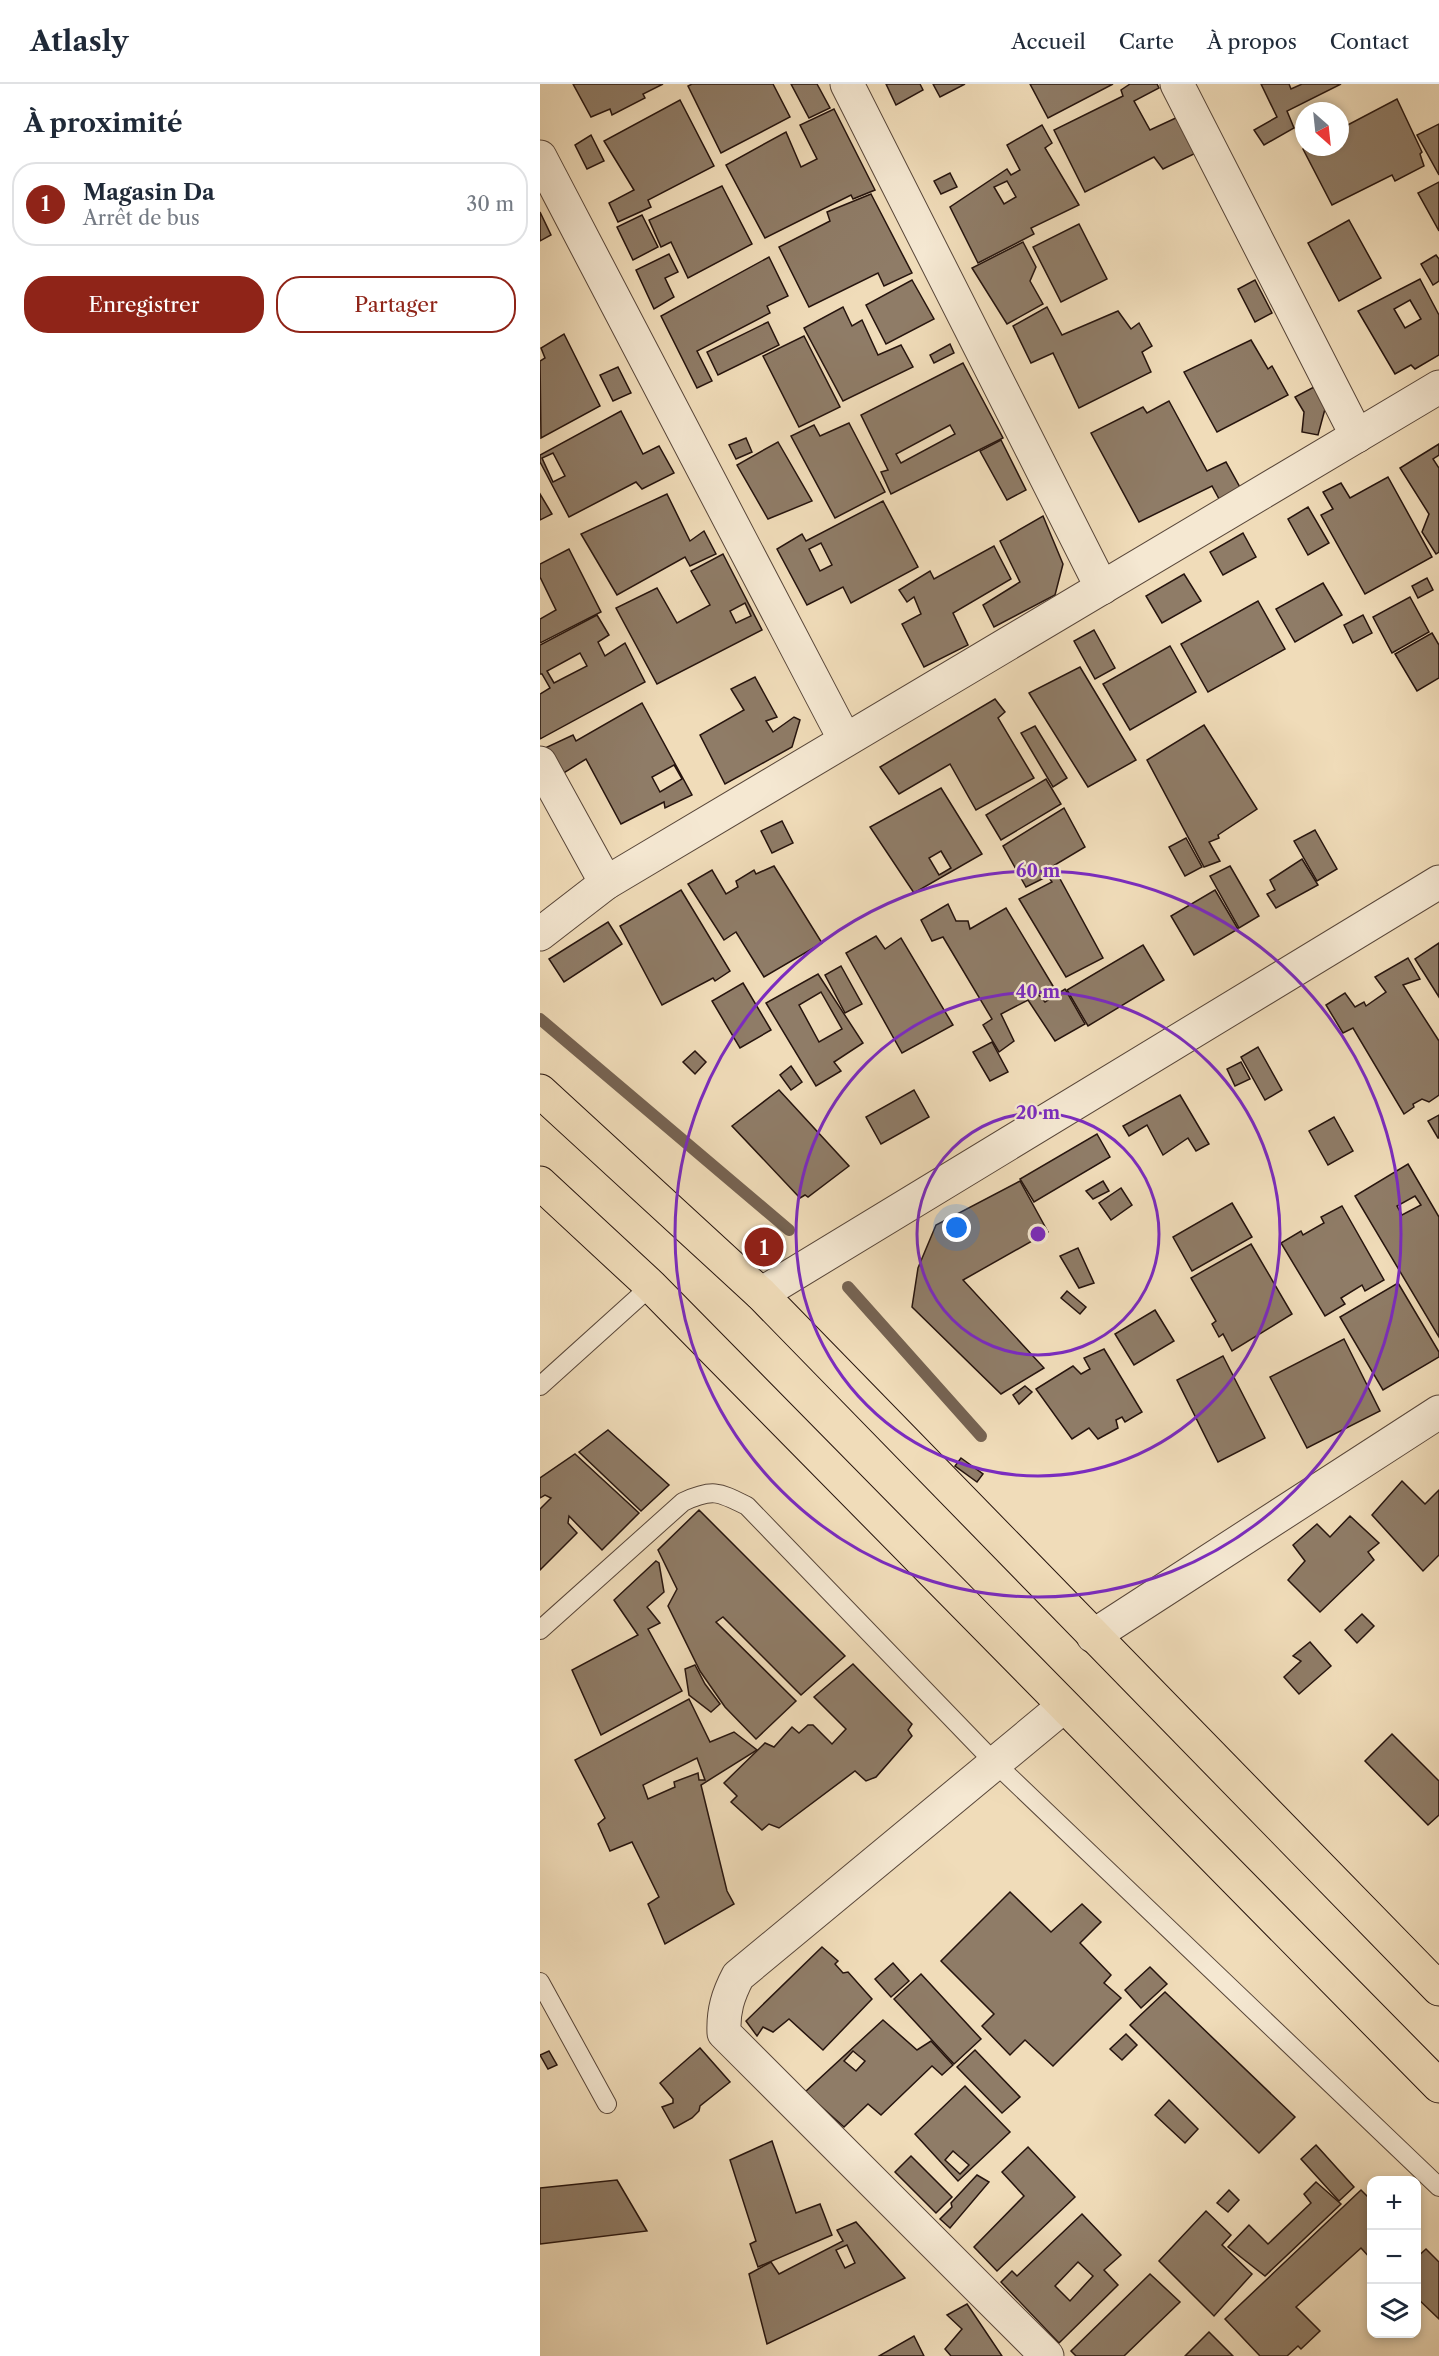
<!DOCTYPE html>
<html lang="fr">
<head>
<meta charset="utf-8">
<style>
	body { margin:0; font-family:"Libre Caslon Text",serif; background:#f6f6f7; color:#1f2937 }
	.controls { position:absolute; right:18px; bottom:18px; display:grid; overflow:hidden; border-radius:12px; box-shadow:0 3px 9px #0003 }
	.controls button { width:54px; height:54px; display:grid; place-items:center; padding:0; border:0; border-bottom:2px solid #e0e1e3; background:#fff; color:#1f2937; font:30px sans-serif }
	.compass { position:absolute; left:755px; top:18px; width:54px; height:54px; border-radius:50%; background:#fff; box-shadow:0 3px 9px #0003; rotate:153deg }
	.you { position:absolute; left:417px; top:1144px; width:21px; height:21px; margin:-15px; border:4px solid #fff; border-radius:50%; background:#1a73e8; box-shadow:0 0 0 9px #1a73e833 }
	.badge { display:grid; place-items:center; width:39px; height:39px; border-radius:50%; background:#8f2418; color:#fff; font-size:20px; font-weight:700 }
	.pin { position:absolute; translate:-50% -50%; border:3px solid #fff; box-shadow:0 2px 6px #0006 }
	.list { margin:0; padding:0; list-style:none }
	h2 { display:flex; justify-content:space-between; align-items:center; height:78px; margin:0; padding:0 24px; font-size:26px }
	h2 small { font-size:20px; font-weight:400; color:#747a83 }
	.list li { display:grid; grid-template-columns:39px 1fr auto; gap:18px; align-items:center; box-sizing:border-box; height:84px; margin:0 12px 12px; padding:0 12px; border:2px solid #e0e1e3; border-radius:24px }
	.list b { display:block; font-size:22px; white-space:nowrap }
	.list p { margin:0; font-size:20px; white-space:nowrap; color:#747a83 }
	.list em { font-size:20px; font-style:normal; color:#747a83 }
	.actions { display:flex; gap:12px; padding:18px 24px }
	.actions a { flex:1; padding:14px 0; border:2px solid #8f2418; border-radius:24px; text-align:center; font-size:21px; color:#8f2418 }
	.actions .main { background:#8f2418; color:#fff }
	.icon { flex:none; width:33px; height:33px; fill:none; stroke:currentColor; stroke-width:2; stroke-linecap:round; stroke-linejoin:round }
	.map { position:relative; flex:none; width:899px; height:2272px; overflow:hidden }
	header { display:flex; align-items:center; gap:36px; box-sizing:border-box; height:84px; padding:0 30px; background:#fff; border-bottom:2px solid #e0e1e3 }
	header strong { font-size:28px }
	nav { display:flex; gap:33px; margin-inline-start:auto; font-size:21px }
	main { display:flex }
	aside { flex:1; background:#fff }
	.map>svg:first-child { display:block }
</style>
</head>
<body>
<header>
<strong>Atlasly</strong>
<nav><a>Accueil</a><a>Carte</a><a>À propos</a><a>Contact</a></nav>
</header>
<main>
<aside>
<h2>À proximité<small></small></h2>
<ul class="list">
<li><span class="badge">1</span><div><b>Magasin Da</b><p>Arrêt de bus</p></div><em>30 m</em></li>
</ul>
<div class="actions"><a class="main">Enregistrer</a><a>Partager</a></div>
</aside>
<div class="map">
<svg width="899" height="2272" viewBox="0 0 899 2272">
	<rect width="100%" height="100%" fill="#f0dcb9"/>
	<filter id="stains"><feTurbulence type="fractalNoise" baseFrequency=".00333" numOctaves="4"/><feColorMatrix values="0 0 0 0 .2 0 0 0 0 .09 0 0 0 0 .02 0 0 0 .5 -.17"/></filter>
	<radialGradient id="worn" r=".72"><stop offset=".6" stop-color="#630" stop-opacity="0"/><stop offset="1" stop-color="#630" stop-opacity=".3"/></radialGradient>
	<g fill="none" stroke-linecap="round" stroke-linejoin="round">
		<!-- stream -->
		<g stroke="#766352" stroke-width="12">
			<path d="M0,935L249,1146"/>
			<path d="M308,1203L441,1352"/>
		</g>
	</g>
	<!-- building -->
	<g fill="#8f7c67" stroke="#26140e" stroke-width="1.5" fill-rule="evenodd">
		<path d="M33,0H123L103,10L105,14L72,31L70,25L51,33Z"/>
		<path d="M152,0H233L250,33L181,69L148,2Z"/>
		<path d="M251,0H277L290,24L269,34Z"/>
		<path d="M346,0H380L383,6L356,21Z"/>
		<path d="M393,0H425L400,13Z"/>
		<path d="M490,0H573L508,34Z"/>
		<path d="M590,0H617L619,4L594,17L610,46L640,32L658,68L623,85L614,73L545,108L514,46L583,12L581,6Z"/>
		<path d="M721,0H749L751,5L762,0H801L747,27L754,44L724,61L714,46L737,33Z"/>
		<path d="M857,15L882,68L880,70L884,82L855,97L852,91L792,121L763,65L766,63H800V45Z"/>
		<path d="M140,16L174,82L108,116L111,123L78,138L69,119L94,106L64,57Z"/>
		<path d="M294,25L335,106L313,115L311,111L225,154L186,81L246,48L261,83L277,75L260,41Z"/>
		<path d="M899,40V91L877,51Z"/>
		<path d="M502,41L512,59L505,64L539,121L491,144L494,150L438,179L410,123L467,85L471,91L480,86L467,61ZM467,97L476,113L464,120L454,103Z"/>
		<path d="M51,51L64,77L47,85L35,61Z"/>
		<path d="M410,89L417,103L401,110L394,97Z"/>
		<path d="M899,98V147L878,109Z"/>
		<path d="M182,102L212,160L148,194L131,158L121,163L109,136Z"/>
		<path d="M331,110L372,189L344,202L338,189L269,223L239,163L290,137L287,128Z"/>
		<path d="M0,128L11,151L0,157Z"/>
		<path d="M102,131L118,163L93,176L77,143Z"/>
		<path d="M809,136L841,194L799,217L768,159Z"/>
		<path d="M539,140L567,195L521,218L493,163Z"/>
		<path d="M483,158L496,183L490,197L503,220L467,240L432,184Z"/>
		<path d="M129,170L138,188L125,194L134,213L114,225L96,186Z"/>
		<path d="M896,171L899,175V197L893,201L881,180Z"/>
		<path d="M229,173L248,212L227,222L230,229L157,267L172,297L157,304L121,232Z"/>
		<path d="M880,195L899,231V271L875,285L871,281L855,290L818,227ZM870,216L881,235L865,244L854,225Z"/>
		<path d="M372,196L394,235L346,260L326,221Z"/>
		<path d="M715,196L732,229L715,238L698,205Z"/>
		<path d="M303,223L312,242L322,236L338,271L361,261L373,283L303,317L264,244Z"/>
		<path d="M507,223L522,251L578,227L591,245L599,239L612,262L602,268L611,288L539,324L513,269L491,279L473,242Z"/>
		<path d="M228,238L239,261L178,291L167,268Z"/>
		<path d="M24,250L60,322L1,354L0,277L5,274L1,264Z"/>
		<path d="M264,252L300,323L259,343L223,272Z"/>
		<path d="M711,256L728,285L732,282L748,311L677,348L644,288Z"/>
		<path d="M410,260L414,269L394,279L390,271Z"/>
		<path d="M423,279L463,354L351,410L341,388L348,386L321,331ZM410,341L415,350L361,379L356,370Z"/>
		<path d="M78,283L91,309L73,317L60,291Z"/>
		<path d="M774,303L785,325L778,351L762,348L764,328L755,313Z"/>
		<path d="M629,317L667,387L686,378L707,416L685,426L672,402L599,438L551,349L603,323L607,329Z"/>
		<path d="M81,327L103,370L119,362L134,389L102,405L96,398L29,433L0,378V371ZM13,369L25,392L13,398L2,374Z"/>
		<path d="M309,339L345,408L295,434L251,352L274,341L280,352Z"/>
		<path d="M206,354L212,368L196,375L189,361Z"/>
		<path d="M461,356L486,406L467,416L440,367Z"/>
		<path d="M238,358L272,417L228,435L197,381Z"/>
		<path d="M899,360V371L893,375L899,384V468L896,470L882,448L889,430L860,384Z"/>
		<path d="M848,393L892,473L825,510L781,431L793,425L783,408L801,399L810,414Z"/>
		<path d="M0,410L12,430L0,436Z"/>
		<path d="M127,410L150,457L164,447L176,470L150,482L145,473L77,511L41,450Z"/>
		<path d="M343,417L378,483L311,519L303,503L267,521L237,465L262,450L266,457ZM281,459L292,481L280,487L269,465Z"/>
		<path d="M768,423L789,459L768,471L748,435Z"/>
		<path d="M503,432L523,480L515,511L454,543L443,521L480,498L460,457Z"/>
		<path d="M703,449L716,473L683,491L670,468Z"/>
		<path d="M454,462L471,495L413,529L428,561L384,583L362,540L381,530L374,513L367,518L359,506L390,487L394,495Z"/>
		<path d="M29,465L61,528L0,559V535L16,526L0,493V480Z"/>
		<path d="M183,470L222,546L117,600L76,524L117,504L137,539L170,521L151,487ZM205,519L211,532L196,539L190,527Z"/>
		<path d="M644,490L661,517L622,539L606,512Z"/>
		<path d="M887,494L893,506L878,514L872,502Z"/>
		<path d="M783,499L802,531L755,558L736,525Z"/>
		<path d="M870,513L889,548L852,569L833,533Z"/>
		<path d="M718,517L745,565L668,608L641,560Z"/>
		<path d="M57,531L69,551L58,558L65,572L85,559L105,598L0,655V610L10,604L2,590H0V561ZM40,569L47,582L14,599L7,587Z"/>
		<path d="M823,531L832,549L813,559L804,541Z"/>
		<path d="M554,546L575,584L555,595L534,557Z"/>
		<path d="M892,549L899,561V594L877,607L855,570Z"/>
		<path d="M630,562L656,608L590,646L563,600Z"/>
		<path d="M540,583L596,676L548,703L489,609Z"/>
		<path d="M215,593L237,633L226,637L233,648L254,633L260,636L252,663L185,700L160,651L204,626L191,605Z"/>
		<path d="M455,615L465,628L458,634L494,694L436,726L410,680L359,710L340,683Z"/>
		<path d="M102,619L152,711L125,724L124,718L81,740L46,675L19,692L5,664L33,651L36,657ZM134,681L142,695L120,708L112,693Z"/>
		<path d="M664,641L717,725L678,751L679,754L669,758L680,777L664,783L607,676Z"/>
		<path d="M495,642L527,694L513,703L481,649Z"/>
		<path d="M506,695L521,720L461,756L446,731Z"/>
		<path d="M401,704L442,770L374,809L330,743ZM401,767L411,784L399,791L389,774Z"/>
		<path d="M524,724L545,763L513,782L563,874L526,893L479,815L512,798L508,792L486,803L463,762Z"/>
		<path d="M242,737L253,759L232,769L221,747Z"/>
		<path d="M775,746L797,785L777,797L754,757Z"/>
		<path d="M646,754L662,783L645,792L629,763Z"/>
		<path d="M762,775L778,801L736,824L727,810L735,806L730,796Z"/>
		<path d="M234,782L282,859L224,893L196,848L184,856L148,800L172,786L186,810L198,803L196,797L214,786L216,790Z"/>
		<path d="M690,782L719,832L699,844L670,792Z"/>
		<path d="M141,806L190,887L175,897L173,894L122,921L80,842Z"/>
		<path d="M675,806L698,845L654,871L631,832Z"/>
		<path d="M408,820L416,837H428L430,845L466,824L513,902L498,910L505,918L525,905L545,940L515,957L488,916L461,930L474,957L459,968L443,941L452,935L403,853L392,857L381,836Z"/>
		<path d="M68,838L82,860L24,898L9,875Z"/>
		<path d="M336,852L345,865L361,854L413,941L362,969L306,869Z"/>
		<path d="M899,859V913L875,875Z"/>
		<path d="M603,861L624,896L548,942L527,906Z"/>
		<path d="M868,874L880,895L863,901L899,957V1011L889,1018L882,1015L873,1020L874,1023L864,1030L813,944L803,949L786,921L805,909L815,923L824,918L826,922L846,908L835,893Z"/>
		<path d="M301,882L322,920L305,929L285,891Z"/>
		<path d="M278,890L323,959L294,978L301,987L276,1002L226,919ZM281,908L302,945L279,958L259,921Z"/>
		<path d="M203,899L231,946L200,964L172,917Z"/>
		<path d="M452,958L468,988L450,997L433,968Z"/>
		<path d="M718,963L742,1006L725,1016L701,973Z"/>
		<path d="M155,967L166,978L155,990L143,978Z"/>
		<path d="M701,978L710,995L695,1002L687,985Z"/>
		<path d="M251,982L262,998L251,1006L240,991Z"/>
		<path d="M239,1006L309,1082L268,1113L265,1111L260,1114L192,1042Z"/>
		<path d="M374,1006L389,1033L341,1060L326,1033Z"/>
		<path d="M640,1011L669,1060L656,1067L648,1054L623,1071L607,1041L589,1052L583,1042Z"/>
		<path d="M899,1031V1054H898L888,1037Z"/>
		<path d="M794,1033L813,1067L788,1081L769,1047Z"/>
		<path d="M557,1050L570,1073L494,1118L480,1095Z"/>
		<path d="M868,1080L899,1133V1253L815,1112ZM875,1112L881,1121L862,1131L857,1122Z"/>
		<path d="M480,1097L508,1148L423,1196L504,1284L461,1310L372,1223L378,1184L396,1141Z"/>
		<path d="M563,1097L569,1107L553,1115L546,1107Z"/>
		<path d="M581,1104L592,1121L571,1136L559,1119Z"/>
		<path d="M692,1119L712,1153L652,1187L633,1153Z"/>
		<path d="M802,1122L844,1196L825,1207L822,1201L801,1214L805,1220L785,1232L741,1159L761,1147L763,1151L784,1139L781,1133Z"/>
		<path d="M711,1160L752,1230L692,1267L683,1250L679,1253L672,1240L676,1237L651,1194Z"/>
		<path d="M538,1164L554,1199L539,1204L520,1172Z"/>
		<path d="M858,1199L899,1268V1273L843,1306L800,1233Z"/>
		<path d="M527,1207L546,1223L540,1230L521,1214Z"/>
		<path d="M615,1226L634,1257L594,1281L575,1250Z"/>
		<path d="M804,1255L840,1327L767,1364L730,1293Z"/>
		<path d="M564,1265L602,1328L585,1338L582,1333L576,1336L578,1344L558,1355L549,1344L532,1355L496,1305L533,1282L541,1290L550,1285L544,1274Z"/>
		<path d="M683,1272L725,1354L678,1378L637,1296Z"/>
		<path d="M485,1302L492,1308L479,1320L473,1311Z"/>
		<path d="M68,1346L129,1401L101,1427L39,1368Z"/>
		<path d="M35,1370L99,1429L62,1466L29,1432L28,1439L37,1449L0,1486V1425L11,1414L5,1411L0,1414V1394Z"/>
		<path d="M421,1374L443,1390L437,1398L415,1382Z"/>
		<path d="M862,1397L885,1420L899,1406V1471L883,1487L832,1431Z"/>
		<path d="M159,1426L305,1572L261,1611L183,1533L176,1538L256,1617L216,1655L185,1623L160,1587L128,1522L137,1505L118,1466Z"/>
		<path d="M810,1432L839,1459L828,1468L834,1476L780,1528L748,1496L765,1477L753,1461L777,1440L790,1453Z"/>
		<path d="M116,1477L119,1479L124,1508L107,1523L120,1539L108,1545L142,1607L61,1651L32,1586L98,1551L74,1516Z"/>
		<path d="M822,1530L834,1542L817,1559L805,1546Z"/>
		<path d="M770,1558L791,1582L759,1610L744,1593L761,1577L753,1572Z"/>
		<path d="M313,1580L372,1640L368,1646L372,1652L336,1693L326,1697L315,1687L239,1744L229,1740L222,1746L191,1718L197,1712L184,1699L225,1659L234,1663L252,1643L259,1649L268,1641H273L292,1660L306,1645L274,1613Z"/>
		<path d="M155,1581L165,1600L180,1620L171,1628L149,1611L145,1585Z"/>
		<path d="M149,1615L170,1658L194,1648L217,1666L161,1701L187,1807L194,1820L125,1860L108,1820L119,1813L92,1758L70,1767L58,1740L65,1734L35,1676ZM157,1674L165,1696H159L158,1689L134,1698L135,1703L108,1715L103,1701Z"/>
		<path d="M852,1650L899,1697V1731L888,1741L825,1677Z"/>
		<path d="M470,1808L511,1848L542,1820L561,1838L540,1859L571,1891L564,1899L581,1914L513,1982L485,1956L470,1971L442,1942L454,1930L401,1877Z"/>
		<path d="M282,1863L298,1877L295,1880L303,1889L308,1888L332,1915L283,1966L249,1935L233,1948L223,1943L217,1952L206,1937Z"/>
		<path d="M353,1879L369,1897L351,1913L335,1895Z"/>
		<path d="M610,1883L627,1900L601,1924L585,1906Z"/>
		<path d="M381,1890L441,1955L414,1980L354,1915Z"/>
		<path d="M625,1908L755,2033L719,2069L590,1941Z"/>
		<path d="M343,1936L377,1966L391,1957L413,1981L402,1991L392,1982L341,2031L328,2020L304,2043L265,2008ZM313,1967L325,1977L316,1987L304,1977Z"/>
		<path d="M586,1950L597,1961L582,1976L570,1965Z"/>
		<path d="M160,1964L190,1998L160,2022L159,2027L152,2034L134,2044L122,2023L133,2019V2015L120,1999Z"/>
		<path d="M435,1966L480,2013L462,2029L417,1983Z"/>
		<path d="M9,1967L17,1981L8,1985L0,1971Z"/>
		<path d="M425,2002L470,2048L418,2097L375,2050ZM413,2067L429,2081L420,2090L405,2076Z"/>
		<path d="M629,2016L658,2045L645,2059L615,2031Z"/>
		<path d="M232,2057L256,2129L280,2120L292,2151L218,2183L210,2160L216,2157L190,2076Z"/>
		<path d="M776,2061L814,2103L799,2117L761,2075Z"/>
		<path d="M488,2063L535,2113L457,2187L434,2163L484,2112L462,2088Z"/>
		<path d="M371,2072L412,2113L396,2129L355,2088Z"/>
		<path d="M437,2091L449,2098L410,2144L400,2135L412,2123L411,2119Z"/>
		<path d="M77,2096L107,2147L0,2160V2104Z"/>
		<path d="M776,2098L801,2120L725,2192L688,2163L709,2141L728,2160L771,2119L764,2110Z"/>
		<path d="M689,2106L699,2116L688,2128L677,2119Z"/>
		<path d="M821,2106L832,2117V2176L821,2164L756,2223L780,2247L761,2265L758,2262L747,2272H720L685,2235Z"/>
		<path d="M666,2127L691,2151L682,2161L712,2190L674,2232L619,2177Z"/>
		<path d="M542,2130L581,2171L564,2186L578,2201L519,2259L461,2198L472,2187L477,2192ZM538,2178L553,2192L530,2217L515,2202Z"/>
		<path d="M316,2138L365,2194L227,2260L209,2190L231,2178L239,2190L303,2157L297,2146ZM307,2161L315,2179L305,2184L296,2166Z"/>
		<path d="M886,2165L899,2178V2235L876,2213V2174Z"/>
		<path d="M610,2190L640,2218L584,2272H536L531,2267Z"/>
		<path d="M427,2220L462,2272H411L405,2265L422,2245L407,2231Z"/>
		<path d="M669,2248L693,2272H645Z"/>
		<path d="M374,2252L384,2272H339Z"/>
	</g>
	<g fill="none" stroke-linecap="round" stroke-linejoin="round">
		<defs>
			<g id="service">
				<path d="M0,1302L111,1202"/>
				<path d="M0,1546L143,1418C173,1404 179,1408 207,1422L455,1679L899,2103"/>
				<path d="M0,1898L67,2020"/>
			</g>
			<g id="minor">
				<path d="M307,0L562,504"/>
				<path d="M637,0L817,352"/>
				<path d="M0,73L305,656"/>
				<path d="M0,679L66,799"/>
				<path d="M0,850L66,799L899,303"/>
				<path d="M553,1552L899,1328"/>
				<path d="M507,2272L184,1949C183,1927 188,1911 198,1892L524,1622"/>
			</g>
			<path id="tertiary" d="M221,1210L899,798"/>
			<g id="trunk">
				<path d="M0,1007L221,1210L899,1905"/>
				<path d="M0,1099L111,1202L899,2002"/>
			</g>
		</defs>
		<!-- service casing -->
		<use href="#service" stroke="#584639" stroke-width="20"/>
		<!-- minor casing -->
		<use href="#minor" stroke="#584639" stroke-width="35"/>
		<!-- tertiary casing -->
		<use href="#tertiary" stroke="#584639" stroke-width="35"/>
		<!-- trunk casing -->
		<use href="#trunk" stroke="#26140e" stroke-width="35"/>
		<!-- service -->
		<use href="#service" stroke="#f5e8d2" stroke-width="18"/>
		<!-- minor -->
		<use href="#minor" stroke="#f5e8d2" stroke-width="33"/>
		<!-- tertiary -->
		<use href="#tertiary" stroke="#f5e8d2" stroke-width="33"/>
		<!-- trunk -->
		<use href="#trunk" stroke="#f0dcb9" stroke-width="33"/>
	</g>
	<!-- distance rings -->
	<g fill="none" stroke="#7b2cbf" stroke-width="3">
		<circle cx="498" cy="1150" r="121"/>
		<circle cx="498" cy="1150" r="242"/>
		<circle cx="498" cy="1150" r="363"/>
	</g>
	<circle cx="498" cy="1150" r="9" fill="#7b2cbf" stroke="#f5e8d2" stroke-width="3"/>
	<g font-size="18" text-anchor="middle" font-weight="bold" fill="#7b2cbf" stroke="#f5e8d2" stroke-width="4.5" stroke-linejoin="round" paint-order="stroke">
		<text x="498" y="793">60 m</text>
		<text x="498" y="914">40 m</text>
		<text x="498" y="1035">20 m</text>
	</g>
	<rect width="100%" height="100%" filter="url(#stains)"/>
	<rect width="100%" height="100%" fill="url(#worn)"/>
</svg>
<div class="controls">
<button>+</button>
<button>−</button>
<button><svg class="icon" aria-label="layers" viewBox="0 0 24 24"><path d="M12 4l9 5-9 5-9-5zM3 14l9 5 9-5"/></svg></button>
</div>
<svg class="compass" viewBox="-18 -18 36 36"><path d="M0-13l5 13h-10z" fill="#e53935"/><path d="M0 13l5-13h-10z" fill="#747a83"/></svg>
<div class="you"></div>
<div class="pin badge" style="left:224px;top:1163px">1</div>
</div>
</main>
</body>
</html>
